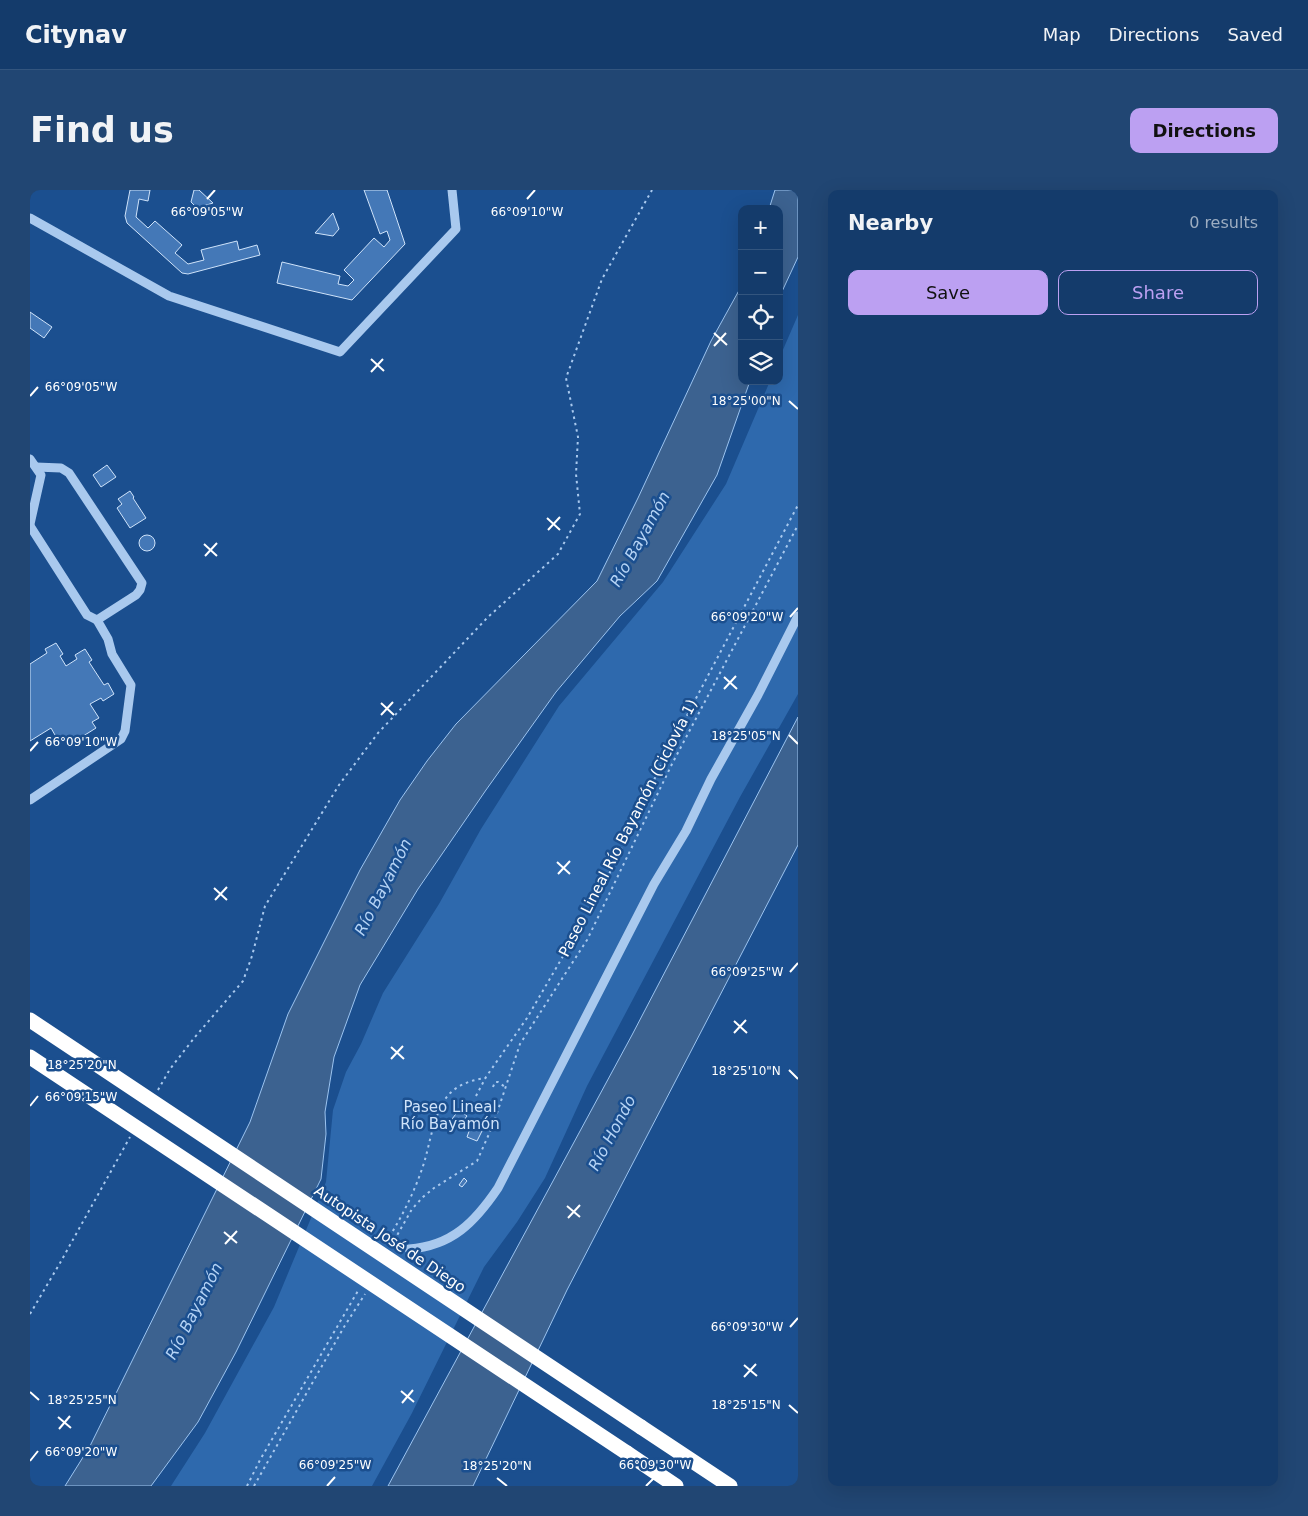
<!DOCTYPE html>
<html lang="en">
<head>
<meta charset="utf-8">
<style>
	body { margin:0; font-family:"DejaVu Sans",sans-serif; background:#214673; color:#f1f3f6 }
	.controls { position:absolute; right:15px; top:15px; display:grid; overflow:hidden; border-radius:10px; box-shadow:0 5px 20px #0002 }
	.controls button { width:45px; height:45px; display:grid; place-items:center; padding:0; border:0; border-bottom:1px solid #33557e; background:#143b6b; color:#f1f3f6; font:25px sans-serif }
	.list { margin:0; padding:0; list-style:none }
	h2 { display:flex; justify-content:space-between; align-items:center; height:65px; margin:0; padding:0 20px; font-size:21px }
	h2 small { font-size:16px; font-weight:400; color:#9dadc1 }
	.actions { display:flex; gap:10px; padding:15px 20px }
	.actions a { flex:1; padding:11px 0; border:1px solid #bca0f2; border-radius:10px; text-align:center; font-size:18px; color:#bca0f2 }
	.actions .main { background:#bca0f2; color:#111 }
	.icon { flex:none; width:28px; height:28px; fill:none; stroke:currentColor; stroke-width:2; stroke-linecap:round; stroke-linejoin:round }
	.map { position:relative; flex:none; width:768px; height:1296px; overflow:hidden; border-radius:10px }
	header { display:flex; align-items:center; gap:30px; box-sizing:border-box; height:70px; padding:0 25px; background:#143b6b; border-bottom:1px solid #33557e }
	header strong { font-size:24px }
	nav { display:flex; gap:28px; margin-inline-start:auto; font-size:18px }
	.intro { display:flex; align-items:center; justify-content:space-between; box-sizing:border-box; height:120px; padding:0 30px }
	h1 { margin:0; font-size:35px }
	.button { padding:12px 22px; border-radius:10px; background:#bca0f2; color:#111; font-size:18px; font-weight:700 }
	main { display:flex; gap:30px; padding:0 30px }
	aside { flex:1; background:#143b6b; border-radius:10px; box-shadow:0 5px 20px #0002 }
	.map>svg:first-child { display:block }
</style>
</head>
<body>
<header>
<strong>Citynav</strong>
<nav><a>Map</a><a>Directions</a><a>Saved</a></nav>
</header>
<div class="intro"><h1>Find us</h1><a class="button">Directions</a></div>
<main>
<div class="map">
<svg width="768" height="1296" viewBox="0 0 768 1296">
	<rect width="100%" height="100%" fill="#1b4f8f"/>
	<!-- green -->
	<path fill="#2e69ad" d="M768,125V504L710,607L557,896L515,988L487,1032L454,1077L382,1223L342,1296H141L175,1243L244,1117L296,992L303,920L316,882L331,854L353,803L409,714L451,639L529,516L633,392L696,294L740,191H749V169Z"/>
	<!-- water -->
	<g fill="#3c6290" stroke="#9cc4f0">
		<path d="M745,0H768V67L749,108V19H739Z"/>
		<path d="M712,95V191H720L687,285L627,391L590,426L526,502L456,600L388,699L330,795L304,867L295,922L296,944L291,989L206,1162L168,1232L121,1296H35L60,1256L220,932L258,824L330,680L370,610L397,571L426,534L567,391L608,308L681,151Z"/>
		<path d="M768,527V655L537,1100L443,1296H358L602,845Z"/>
	</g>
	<!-- building -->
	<g fill="#4478b7" stroke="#cfe3fa">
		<path d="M100,0H120L118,11L109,9L106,27L118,38L125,31L152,55L145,63L158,74L174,70L171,60L207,51L209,60L227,55L230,65L158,84L152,83L97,33L95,26Z"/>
		<path d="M164,0H169L183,13L167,18L161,12Z"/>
		<path d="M334,0H357L375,54L322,110L247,93L252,72L310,86L308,94L318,96L324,90L314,80L344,48L354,57L360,50L357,41L350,44Z"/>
		<path d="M303,23L309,39L303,46L285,43Z"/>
		<path d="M0,122L22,137L14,148L0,138Z"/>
		<path d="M77,275L86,287L71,297L63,285Z"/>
		<path d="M100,301L104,307L103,308L116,328L100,338L87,318L92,314L88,309Z"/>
		<circle cx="117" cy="353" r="8"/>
		<path d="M26,453L33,464L30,466L36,476L47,469L45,465L55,459L62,470L59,472L74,495L78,493L84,504L73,511L71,508L60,514L69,528L62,532L66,538L39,555L35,549L29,552L21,538L0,551V474L17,463L15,459Z"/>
		<path d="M429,920L437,926L430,935L422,929Z"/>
		<path d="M441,936L452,941L447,951L437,947Z"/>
		<path d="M434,988L437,991L432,997L429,995Z"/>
	</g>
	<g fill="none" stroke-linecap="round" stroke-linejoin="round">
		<!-- path -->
		<g stroke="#a9c9ee" stroke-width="2" stroke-dasharray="2.5 4" stroke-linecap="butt">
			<path d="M463,897L465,892H468L475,897"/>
			<path d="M128,900L140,879L165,847L213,791L222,766L235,716L309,595L348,543L458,427L528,364L550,324L546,284L548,247L536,188L572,89L622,0"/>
			<path d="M446,906L456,887L497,828L571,701L634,569L768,315"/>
			<path d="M356,1052C372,1027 385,1001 394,973C400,953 403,929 414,911C423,896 440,890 456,888"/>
			<path d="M361,1056L382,1019L393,1007L404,998L447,971L463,935L490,854L557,750L642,574L768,335"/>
			<path d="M0,1124L30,1073L100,947"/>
			<path d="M217,1296L230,1270L329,1099"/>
			<path d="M224,1296L314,1137L335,1104"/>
		</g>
		<!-- minor -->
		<g stroke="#a9c9ee" stroke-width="9">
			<path d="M0,28L139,106L310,162L426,39L422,0"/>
			<path d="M0,269L11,285L0,334"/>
			<path d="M0,336L57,425L67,430L106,405L110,400L112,393L39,283L31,278L6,277"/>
			<path d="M0,610L91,549L95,541L101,495L82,464L78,449L67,430"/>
			<path d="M379,1059C422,1056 445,1032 468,998L624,694L656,641L681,589L728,505L768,426"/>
		</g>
		<!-- highway -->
		<g stroke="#fff" stroke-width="15">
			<path d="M611,1237L700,1296"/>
			<path d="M597,1263L646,1296"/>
		</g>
		<!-- highway-bridge -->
		<g stroke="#fff" stroke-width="15">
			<path d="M0,830L611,1237"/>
			<path d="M0,867L597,1263"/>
		</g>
	</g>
	<!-- ticks -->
	<path fill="none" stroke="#fff" stroke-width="2" d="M177,9L185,0M497,9L505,0M684,143L697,155M684,156L696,143M341,169L354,181M341,182L353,169M0,206L8,197M759,211L768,219M517,328L530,340M518,340L530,327M174,354L187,366M175,366L187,353M760,427L768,418M694,487L707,499M694,499L706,486M351,513L364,525M351,525L363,512M759,545L768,554M0,561L8,552M527,672L540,684M528,684L540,671M184,698L197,710M185,710L197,697M760,782L768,773M704,831L717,843M704,843L716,830M361,857L374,869M0,867L9,875M361,869L373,856M759,880L768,889M0,916L8,906M537,1016L550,1027M538,1028L550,1015M194,1042L207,1053M195,1054L207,1041M760,1137L768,1128M714,1175L727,1186M714,1187L726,1174M371,1201L384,1212M0,1202L9,1210M372,1213L383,1200M759,1215L768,1223M28,1227L41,1238M29,1239L40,1226M0,1271L8,1261M467,1288L477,1296M297,1296L305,1287M616,1296L625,1287"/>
	<g text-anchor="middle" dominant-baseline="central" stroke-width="5" stroke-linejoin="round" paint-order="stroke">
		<!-- street labels -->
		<g font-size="15" fill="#fff" stroke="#1b4f8f">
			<text transform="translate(598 638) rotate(-63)">Paseo Lineal Río Bayamón (Ciclovía 1)</text>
			<text transform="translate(360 1049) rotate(34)">Autopista José de Diego</text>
		</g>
		<!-- park labels -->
		<g font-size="15" fill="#cfe3fa" stroke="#1b4f8f">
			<text x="420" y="917">Paseo Lineal<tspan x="420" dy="17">Río Bayamón</tspan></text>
		</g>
		<!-- water labels -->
		<g font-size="16" font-style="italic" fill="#b5d3f5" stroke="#1b4f8f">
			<text transform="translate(610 349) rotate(-61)">Río Bayamón</text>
			<text transform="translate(353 697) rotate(-63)">Río Bayamón</text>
			<text transform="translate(582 943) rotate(-62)">Río Hondo</text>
			<text transform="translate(164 1121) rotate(-63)">Río Bayamón</text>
		</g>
	</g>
	<g font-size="12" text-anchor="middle" fill="#fff" stroke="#1b4f8f" stroke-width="5" stroke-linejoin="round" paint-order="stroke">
		<text x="177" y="26">66°09'05"W</text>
		<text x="497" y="26">66°09'10"W</text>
		<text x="51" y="201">66°09'05"W</text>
		<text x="716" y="215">18°25'00"N</text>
		<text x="717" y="431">66°09'20"W</text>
		<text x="716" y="550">18°25'05"N</text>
		<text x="51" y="556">66°09'10"W</text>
		<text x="717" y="786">66°09'25"W</text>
		<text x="52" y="879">18°25'20"N</text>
		<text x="716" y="885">18°25'10"N</text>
		<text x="51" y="911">66°09'15"W</text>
		<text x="717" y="1141">66°09'30"W</text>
		<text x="52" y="1214">18°25'25"N</text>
		<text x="716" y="1219">18°25'15"N</text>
		<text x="51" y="1266">66°09'20"W</text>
		<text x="305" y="1279">66°09'25"W</text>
		<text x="625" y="1279">66°09'30"W</text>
		<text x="467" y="1280">18°25'20"N</text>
	</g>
</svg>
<div class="controls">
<button>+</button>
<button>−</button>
<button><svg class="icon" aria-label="locate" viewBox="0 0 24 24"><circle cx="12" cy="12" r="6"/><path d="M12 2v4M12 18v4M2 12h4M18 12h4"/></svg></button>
<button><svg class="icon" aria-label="layers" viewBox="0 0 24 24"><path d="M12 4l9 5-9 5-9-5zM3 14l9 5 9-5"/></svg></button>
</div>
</div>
<aside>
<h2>Nearby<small>0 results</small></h2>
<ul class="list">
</ul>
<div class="actions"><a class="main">Save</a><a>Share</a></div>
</aside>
</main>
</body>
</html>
